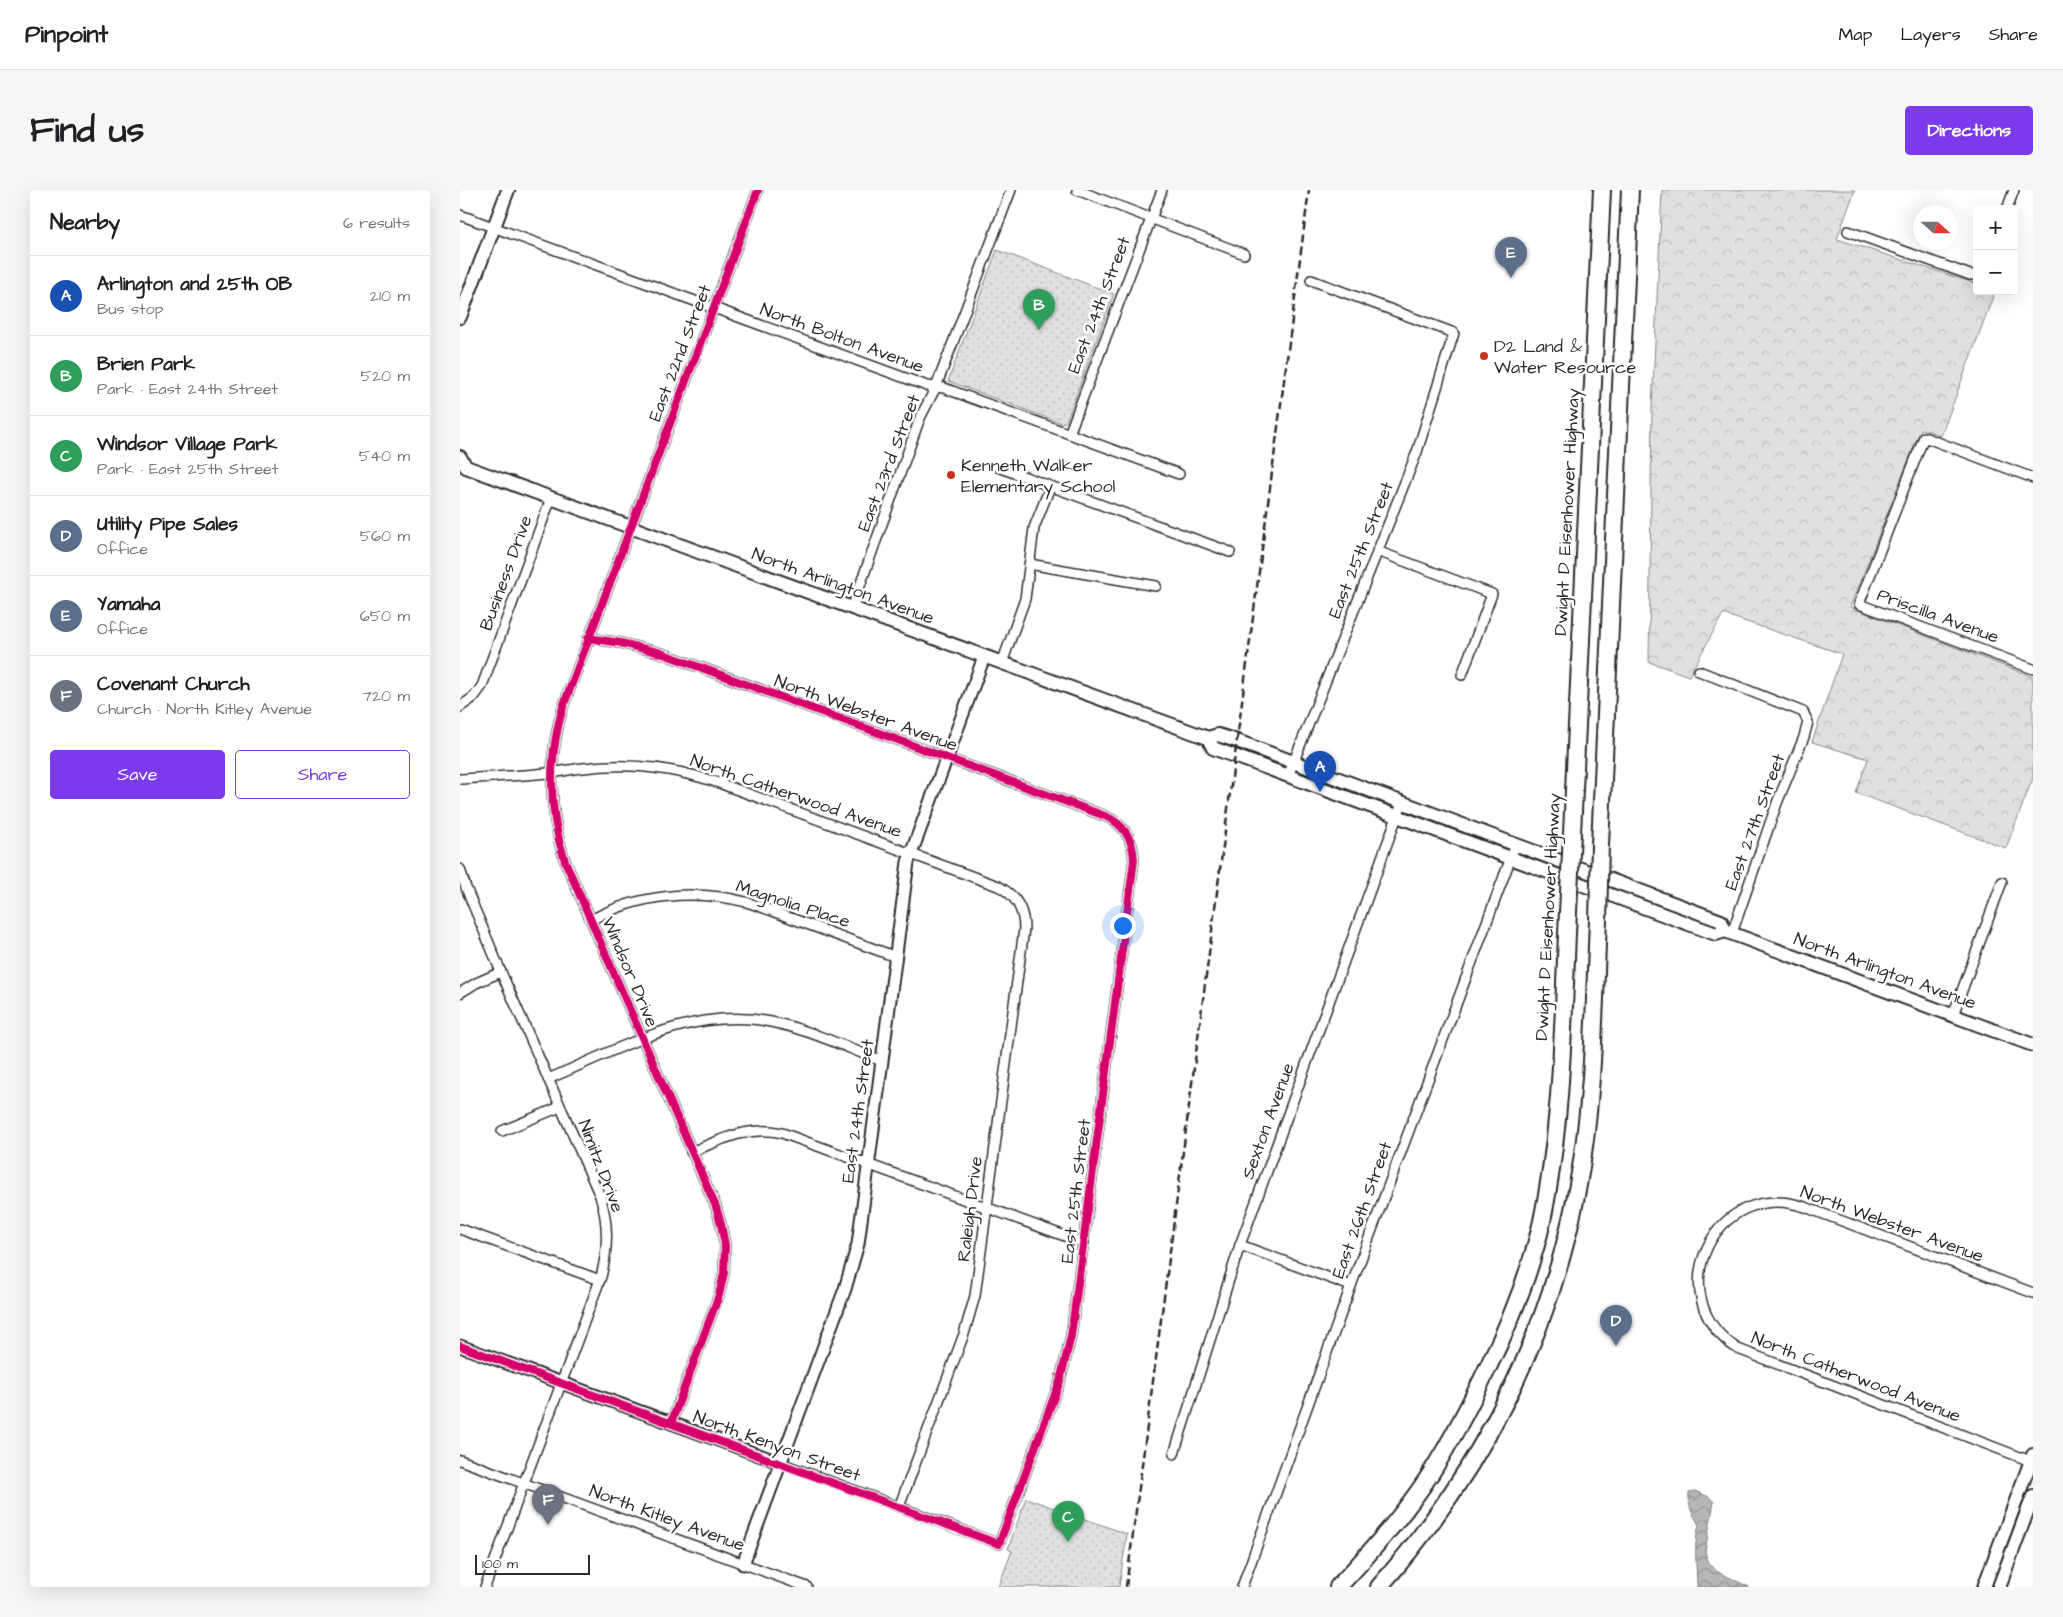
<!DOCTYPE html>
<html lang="en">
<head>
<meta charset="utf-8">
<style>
	body { margin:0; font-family:"Architects Daughter",sans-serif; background:#f6f6f6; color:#202124 }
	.controls { position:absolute; right:15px; top:15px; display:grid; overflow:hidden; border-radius:5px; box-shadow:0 5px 20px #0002 }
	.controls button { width:45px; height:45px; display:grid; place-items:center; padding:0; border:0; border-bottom:1px solid #e0e0e0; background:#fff; color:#202124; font:25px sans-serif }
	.compass { position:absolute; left:1453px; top:15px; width:45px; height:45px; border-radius:50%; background:#fff; box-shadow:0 5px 20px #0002; rotate:111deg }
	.scale { position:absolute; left:15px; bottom:12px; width:115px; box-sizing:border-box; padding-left:5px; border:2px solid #2b2b2b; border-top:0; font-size:14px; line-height:18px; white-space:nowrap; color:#2b2b2b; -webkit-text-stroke:4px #fff; paint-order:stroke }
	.you { position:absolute; left:662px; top:735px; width:18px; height:18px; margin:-12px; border:4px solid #fff; border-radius:50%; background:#1a73e8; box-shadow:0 0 0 8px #1a73e833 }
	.badge { display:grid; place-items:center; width:32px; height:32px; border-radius:50%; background:#7c3aed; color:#fff; font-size:16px; font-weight:700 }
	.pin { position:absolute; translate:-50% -41px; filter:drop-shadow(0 1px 2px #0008) }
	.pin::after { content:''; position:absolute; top:26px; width:18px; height:15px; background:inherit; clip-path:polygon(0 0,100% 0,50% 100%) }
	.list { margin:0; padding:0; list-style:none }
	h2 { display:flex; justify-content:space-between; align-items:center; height:65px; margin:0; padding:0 20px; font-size:21px }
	h2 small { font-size:16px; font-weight:400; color:#757577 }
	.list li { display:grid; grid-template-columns:32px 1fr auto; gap:15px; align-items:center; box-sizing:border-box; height:80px; padding:0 20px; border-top:1px solid #e0e0e0 }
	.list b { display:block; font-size:19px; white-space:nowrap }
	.list p { margin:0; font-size:16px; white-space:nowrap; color:#757577 }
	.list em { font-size:16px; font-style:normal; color:#757577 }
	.actions { display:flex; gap:10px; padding:15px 20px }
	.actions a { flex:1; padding:11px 0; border:1px solid #7c3aed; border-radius:5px; text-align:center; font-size:18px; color:#7c3aed }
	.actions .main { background:#7c3aed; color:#fff }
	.map { position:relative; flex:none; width:1573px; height:1397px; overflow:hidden; border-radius:5px }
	header { display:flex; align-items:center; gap:30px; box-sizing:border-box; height:70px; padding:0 25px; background:#fff; border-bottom:1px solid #e0e0e0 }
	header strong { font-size:24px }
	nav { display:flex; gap:28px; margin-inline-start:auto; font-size:18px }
	.intro { display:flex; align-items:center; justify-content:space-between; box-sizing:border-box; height:120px; padding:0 30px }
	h1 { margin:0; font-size:35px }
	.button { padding:12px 22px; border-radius:5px; background:#7c3aed; color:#fff; font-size:18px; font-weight:700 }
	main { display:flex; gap:30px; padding:0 30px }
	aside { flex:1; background:#fff; border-radius:5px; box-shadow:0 5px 20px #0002 }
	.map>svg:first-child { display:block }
</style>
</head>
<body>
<header>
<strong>Pinpoint</strong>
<nav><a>Map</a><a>Layers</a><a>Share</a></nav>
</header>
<div class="intro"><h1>Find us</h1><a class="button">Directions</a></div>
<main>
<aside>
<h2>Nearby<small>6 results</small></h2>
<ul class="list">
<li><span class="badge" style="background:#1a4fb4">A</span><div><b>Arlington and 25th OB</b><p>Bus stop</p></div><em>210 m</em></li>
<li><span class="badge" style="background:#2e9e5b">B</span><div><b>Brien Park</b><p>Park · East 24th Street</p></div><em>520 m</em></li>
<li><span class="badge" style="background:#2e9e5b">C</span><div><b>Windsor Village Park</b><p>Park · East 25th Street</p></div><em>540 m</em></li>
<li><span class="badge" style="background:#5c6f8a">D</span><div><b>Utility Pipe Sales</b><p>Office</p></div><em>560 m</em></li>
<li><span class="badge" style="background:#5c6f8a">E</span><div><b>Yamaha</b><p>Office</p></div><em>650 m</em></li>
<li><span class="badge" style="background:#6b7280">F</span><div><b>Covenant Church</b><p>Church · North Kitley Avenue</p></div><em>720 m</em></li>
</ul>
<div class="actions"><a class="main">Save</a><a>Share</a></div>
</aside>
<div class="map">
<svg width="1573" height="1397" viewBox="0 0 1573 1397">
	<defs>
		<pattern id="forest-crowns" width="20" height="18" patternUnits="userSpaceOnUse" patternTransform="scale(1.25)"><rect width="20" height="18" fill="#e0e0e0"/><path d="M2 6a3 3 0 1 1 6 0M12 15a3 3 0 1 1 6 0" fill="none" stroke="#c0c0c0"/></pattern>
		<pattern id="park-dots" width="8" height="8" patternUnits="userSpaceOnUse" patternTransform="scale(1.25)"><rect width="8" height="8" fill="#e0e0e0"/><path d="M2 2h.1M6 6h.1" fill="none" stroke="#c0c0c0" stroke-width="1.8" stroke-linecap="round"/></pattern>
		<pattern id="water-waves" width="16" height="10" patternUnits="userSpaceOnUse" patternTransform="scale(1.25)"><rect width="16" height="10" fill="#b6b6b6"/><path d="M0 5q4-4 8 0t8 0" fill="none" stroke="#949494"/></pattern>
	</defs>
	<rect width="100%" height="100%" fill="#fff"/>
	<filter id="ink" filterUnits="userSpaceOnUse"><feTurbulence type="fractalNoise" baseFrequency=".02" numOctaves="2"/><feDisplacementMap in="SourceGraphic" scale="10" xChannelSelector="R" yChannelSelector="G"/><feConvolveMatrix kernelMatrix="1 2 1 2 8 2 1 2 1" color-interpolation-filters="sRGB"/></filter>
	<g filter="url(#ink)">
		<!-- forest -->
		<path fill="url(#forest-crowns)" stroke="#868686" d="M1202,0H1395L1377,49L1517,94V101H1535L1481,246L1461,239L1390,417L1573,487V588L1546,658L1396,603L1408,569L1352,552L1382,464L1263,424L1229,486L1189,472L1192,218Z"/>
		<!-- park -->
		<g fill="url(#park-dots)" stroke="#868686">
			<path d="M537,60L654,104L606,232L601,233L488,191Z"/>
			<path d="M566,1308L667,1344L659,1397H538L552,1361L548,1359Z"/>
		</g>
		<!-- water -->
		<path fill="url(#water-waves)" stroke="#7e7e7e" d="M1235,1301L1249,1307L1254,1312L1245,1361L1248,1374L1258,1382L1289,1397H1237C1237,1377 1233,1355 1239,1335C1232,1322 1228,1319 1229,1302Z"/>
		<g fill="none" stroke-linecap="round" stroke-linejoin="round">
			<defs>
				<g id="minor">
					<path d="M617,0L784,64"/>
					<path d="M1547,19L1554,0"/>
					<path d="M0,25L467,196L484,198L719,284"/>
					<path d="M1388,41L1510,85H1517"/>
					<path d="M609,244L702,0"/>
					<path d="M538,277L770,362"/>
					<path d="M1573,288L1464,247L1399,414L1573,479"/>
					<path d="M917,361L1032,404L1002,485"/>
					<path d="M569,374L696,396"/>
					<path d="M392,418L460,228L476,197L551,0"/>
					<path d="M128,448L161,453L201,463L645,626C664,634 673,649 674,670L611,1146L600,1191L539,1354L321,1273"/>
					<path d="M542,473L565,409L574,338L590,297"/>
					<path d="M1239,481L1343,522L1348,532L1344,547L1317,613L1272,743"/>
					<path d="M0,517L14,507L22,496L91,308"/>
					<path d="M828,586L957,262L994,143L851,90"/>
					<path d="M0,589C29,587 59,586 88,583C100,582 111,579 123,578C169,572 215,578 259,593L538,696C556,705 564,720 564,739L515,1106L504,1144L439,1317"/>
					<path d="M0,679L6,698L41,782L140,1006C149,1034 148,1059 141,1087L25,1397"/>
					<path d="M131,730C178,704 234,699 286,712C306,718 327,727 347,734C376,745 406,756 436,767"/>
					<path d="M0,803L16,793L41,782"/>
					<path d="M1493,825L1542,692"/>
					<path d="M88,889C160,859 231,816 311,832C348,839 387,858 422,871"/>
					<path d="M42,941L100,917"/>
					<path d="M231,962C261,950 289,935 322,943L624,1053"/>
					<path d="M0,1039L140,1090"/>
					<path d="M780,1055L891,1096"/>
					<path d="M1573,1103L1345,1017C1255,986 1197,1108 1278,1159L1573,1272"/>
					<path d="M211,1233L259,1105L264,1083L265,1055L261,1034L256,1017L105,671C88,620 88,568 103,517L298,0"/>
					<path d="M714,1264L780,1055L942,613"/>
					<path d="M0,1270L347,1397"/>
					<path d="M782,1397L891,1096L1053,662"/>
				</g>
				<g id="tertiary">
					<path d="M0,1156L321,1273"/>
					<path d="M283,1374L385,1099L398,1054L448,672L524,467"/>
				</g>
				<g id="secondary">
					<path d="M0,127L48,0"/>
					<path d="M0,267L6,277L91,308L748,548L758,545L777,551L1261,731L1265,741"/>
					<path d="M748,548L753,558L1256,744L1265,741L1573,855"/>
					<path d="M1524,1397L1573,1265"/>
					<path d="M1539,1397L1573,1306"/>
				</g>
				<g id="motorway">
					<path d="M1112,643L1142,0"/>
					<path d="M1140,655L1170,0"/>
					<path d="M878,1397C911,1362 945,1324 971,1283C993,1248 1012,1211 1030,1173C1052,1128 1071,1080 1082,1031C1103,930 1103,825 1108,722"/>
					<path d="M919,1397C1020,1283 1091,1145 1118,995C1134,908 1134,819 1138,731"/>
				</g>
			</defs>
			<!-- minor casing -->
			<use href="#minor" stroke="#2b2b2b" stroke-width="12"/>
			<!-- tertiary casing -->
			<use href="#tertiary" stroke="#2b2b2b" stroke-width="15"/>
			<!-- secondary casing -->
			<use href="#secondary" stroke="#2b2b2b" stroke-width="16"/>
			<!-- motorway casing -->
			<use href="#motorway" stroke="#2b2b2b" stroke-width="20"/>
			<!-- minor -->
			<use href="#minor" stroke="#fff" stroke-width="9"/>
			<!-- tertiary -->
			<use href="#tertiary" stroke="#fff" stroke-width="11"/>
			<!-- secondary -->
			<use href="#secondary" stroke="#fff" stroke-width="12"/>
			<!-- motorway -->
			<use href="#motorway" stroke="#fff" stroke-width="16"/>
			<!-- rail -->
			<path stroke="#2b2b2b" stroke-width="2.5" stroke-dasharray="8 4" stroke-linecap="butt" d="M666,1397L849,0"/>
			<defs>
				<g id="motorway-bridge">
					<path d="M1108,722L1112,643"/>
					<path d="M1138,731L1140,655"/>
				</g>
			</defs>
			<!-- motorway-bridge casing -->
			<use href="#motorway-bridge" stroke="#2b2b2b" stroke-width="20" stroke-linecap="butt"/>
			<!-- motorway-bridge -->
			<use href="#motorway-bridge" stroke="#fff" stroke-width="16"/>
			<defs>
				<g id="cycleway">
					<path d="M0,1156L539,1354L600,1191L611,1146L674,670C673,649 664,634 645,626L201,463L161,453L128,448"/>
					<path d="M211,1233L259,1105L264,1083L265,1055L261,1034L256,1017L105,671C88,620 88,568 103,517L298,0"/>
				</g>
			</defs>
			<!-- cycleway casing -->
			<use href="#cycleway" stroke="#fff" stroke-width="11"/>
			<!-- cycleway -->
			<use href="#cycleway" stroke="#d6006c" stroke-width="8"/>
		</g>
	</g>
	<!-- markers -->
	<g fill="#c8321e" stroke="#fff" stroke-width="2">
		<circle cx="1024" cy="166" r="5"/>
		<circle cx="491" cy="285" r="5"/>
	</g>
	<g text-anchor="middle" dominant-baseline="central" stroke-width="5" stroke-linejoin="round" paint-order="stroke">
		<!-- street labels -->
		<g font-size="18" fill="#2b2b2b" stroke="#fff">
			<text transform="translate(639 115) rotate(-69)">East 24th Street</text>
			<text transform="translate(382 148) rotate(20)">North Bolton Avenue</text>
			<text transform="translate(220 163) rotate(-69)">East 22nd Street</text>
			<text transform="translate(429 273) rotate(-69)">East 23rd Street</text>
			<text transform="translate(1107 322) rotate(-87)">Dwight D Eisenhower Highway</text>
			<text transform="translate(901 360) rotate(-68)">East 25th Street</text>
			<text transform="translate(46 383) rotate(-70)">Business Drive</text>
			<text transform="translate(383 396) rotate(20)">North Arlington Avenue</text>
			<text transform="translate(1478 426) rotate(20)">Priscilla Avenue</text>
			<text transform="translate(406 523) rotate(20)">North Webster Avenue</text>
			<text transform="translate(336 606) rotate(19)">North Catherwood Avenue</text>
			<text transform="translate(1295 632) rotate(-70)">East 27th Street</text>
			<text transform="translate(333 714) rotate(18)">Magnolia Place</text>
			<text transform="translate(1088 727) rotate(-87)">Dwight D Eisenhower Highway</text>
			<text transform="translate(1425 781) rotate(20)">North Arlington Avenue</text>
			<text transform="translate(170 782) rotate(67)">Windsor Drive</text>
			<text transform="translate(398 921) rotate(-82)">East 24th Street</text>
			<text transform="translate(808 931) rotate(-70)">Sexton Avenue</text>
			<text transform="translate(141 976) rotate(69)">Nimitz Drive</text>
			<text transform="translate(616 1001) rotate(-83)">East 25th Street</text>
			<text transform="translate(510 1019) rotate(-83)">Raleigh Drive</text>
			<text transform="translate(902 1020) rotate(-70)">East 26th Street</text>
			<text transform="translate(1432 1034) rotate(20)">North Webster Avenue</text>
			<text transform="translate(1396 1187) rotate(21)">North Catherwood Avenue</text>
			<text transform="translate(317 1256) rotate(20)">North Kenyon Street</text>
			<text transform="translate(207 1328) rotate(20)">North Kitley Avenue</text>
		</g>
		<!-- poi labels -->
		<g font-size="18" fill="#2b2b2b" stroke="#fff" text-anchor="start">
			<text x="1034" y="156">D2 Land &amp;<tspan x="1034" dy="21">Water Resource</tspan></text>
			<text x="501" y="275">Kenneth Walker<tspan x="501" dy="21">Elementary School</tspan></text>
		</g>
	</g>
</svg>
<div class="controls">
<button>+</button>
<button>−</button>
</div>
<svg class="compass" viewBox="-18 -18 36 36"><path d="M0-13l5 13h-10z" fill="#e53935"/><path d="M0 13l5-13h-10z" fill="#757577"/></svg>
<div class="scale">100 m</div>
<div class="you"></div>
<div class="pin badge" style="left:860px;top:602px;background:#1a4fb4">A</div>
<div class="pin badge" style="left:579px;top:140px;background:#2e9e5b">B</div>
<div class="pin badge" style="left:608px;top:1352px;background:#2e9e5b">C</div>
<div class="pin badge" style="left:1156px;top:1156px;background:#5c6f8a">D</div>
<div class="pin badge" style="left:1051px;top:88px;background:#5c6f8a">E</div>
<div class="pin badge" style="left:88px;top:1335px;background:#6b7280">F</div>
</div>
</main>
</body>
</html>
